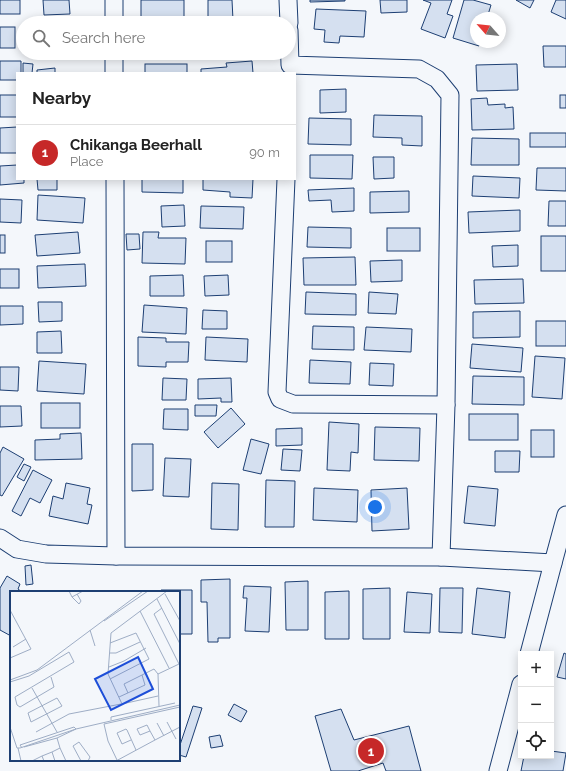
<!DOCTYPE html>
<html lang="en">
<head>
<meta charset="utf-8">
<style>
	body { margin:0; font-family:Raleway,sans-serif; background:#f6f6f6; color:#222 }
	.controls { position:absolute; right:12px; bottom:12px; display:grid; overflow:hidden; border-radius:0px; box-shadow:0 2px 10px #0003 }
	.controls button { width:36px; height:36px; display:grid; place-items:center; padding:0; border:0; border-bottom:1px solid #e0e0e0; background:#fff; color:#222; font:20px sans-serif }
	.compass { position:absolute; left:470px; top:12px; width:36px; height:36px; border-radius:50%; background:#fff; box-shadow:0 2px 10px #0003; rotate:297deg }
	.you { position:absolute; left:375px; top:507px; width:14px; height:14px; margin:-10px; border:3px solid #fff; border-radius:50%; background:#1a73e8; box-shadow:0 0 0 6px #1a73e833 }
	.badge { display:grid; place-items:center; width:26px; height:26px; border-radius:50%; background:#c62828; color:#fff; font-size:13px; font-weight:700 }
	.pin { position:absolute; translate:-50% -50%; border:2px solid #fff; box-shadow:0 1px 4px #0006 }
	.list { margin:0; padding:0; list-style:none }
	h2 { display:flex; justify-content:space-between; align-items:center; height:52px; margin:0; padding:0 16px; font-size:17px }
	h2 small { font-size:13px; font-weight:400; color:#767676 }
	.list li { display:grid; grid-template-columns:26px 1fr auto; gap:12px; align-items:center; box-sizing:border-box; height:56px; padding:0 16px; border-top:1px solid #e0e0e0 }
	.list b { display:block; font-size:15px; white-space:nowrap }
	.list p { margin:0; font-size:13px; white-space:nowrap; color:#767676 }
	.list em { font-size:13px; font-style:normal; color:#767676 }
	.icon { flex:none; width:22px; height:22px; fill:none; stroke:currentColor; stroke-width:2; stroke-linecap:round; stroke-linejoin:round }
	.map { position:relative; flex:none; width:566px; height:771px; overflow:hidden }
	.search { position:absolute; background:#fff; box-shadow:0 2px 10px #0003; left:16px; top:16px; width:280px; height:44px; display:flex; align-items:center; gap:10px; box-sizing:border-box; padding:0 14px; border-radius:22px; color:#767676; font-size:15px }
	.panel { position:absolute; background:#fff; box-shadow:0 2px 10px #0003; left:16px; top:72px; width:280px; height:108px; border-radius:0px }
	.map>svg:first-child { display:block }
</style>
</head>
<body>
<div class="map">
<svg width="566" height="771" viewBox="0 0 566 771">
	<rect width="100%" height="100%" fill="#f4f7fb"/>
	<!-- building -->
	<g fill="#d5e0f0" stroke="#1d3f73">
		<rect x="0" y="0" width="20" height="14"/>
		<path d="M43,0H69L70,14L44,15Z"/>
		<rect x="141" y="0" width="43" height="22"/>
		<path d="M208,0H232L233,20L208,21Z"/>
		<path d="M310,0H345V1L310,2Z"/>
		<path d="M380,0H407V12L381,13Z"/>
		<path d="M423,0H452L447,14L453,16L445,38L421,29L431,3Z"/>
		<path d="M464,0H473L491,5L487,18H476V42H480L479,46L453,38Z"/>
		<path d="M516,0H534L530,8Z"/>
		<path d="M556,0H566V19L551,12Z"/>
		<path d="M316,9L366,11L364,37L340,36L339,43L324,42L325,30L314,29Z"/>
		<rect x="0" y="27" width="15" height="21"/>
		<path d="M543,46H566V67H544Z"/>
		<path d="M141,53H186V56L141,57Z"/>
		<rect x="209" y="53" width="36" height="2"/>
		<path d="M0,61H21V73H17V80H0Z"/>
		<path d="M252,61L253,73H201V69L227,67L226,63Z"/>
		<path d="M23,63L33,64L32,73H23Z"/>
		<rect x="145" y="64" width="42" height="9"/>
		<path d="M517,64L518,90L477,91L476,65Z"/>
		<path d="M55,68V73H37V70Z"/>
		<path d="M346,89V112L320,113V90Z"/>
		<rect x="0" y="95" width="17" height="22"/>
		<rect x="560" y="95" width="6" height="13"/>
		<path d="M487,98L488,105L505,104V108L513,107L514,129L472,130L471,99Z"/>
		<path d="M374,115L422,116V146L402,145V138L373,137Z"/>
		<path d="M309,118L351,119V145L308,144Z"/>
		<path d="M17,127V153H0V128Z"/>
		<rect x="530" y="133" width="36" height="14"/>
		<path d="M472,138L519,139V165H471Z"/>
		<path d="M310,155H353L352,179L310,178Z"/>
		<path d="M373,157H394V178L374,179Z"/>
		<path d="M17,165V179H24V183L0,185V166Z"/>
		<path d="M537,168H566V191L536,190Z"/>
		<path d="M473,176L520,178L519,198L472,196Z"/>
		<path d="M37,179H57V190H38Z"/>
		<path d="M142,179H183V193L142,192Z"/>
		<path d="M203,179H253L252,198L230,197V192L203,190Z"/>
		<path d="M354,188V211L332,212L331,200L309,201L308,190Z"/>
		<path d="M409,191V212L370,213V192Z"/>
		<path d="M38,195L85,198L83,223L37,220Z"/>
		<path d="M0,199L22,200L21,223L0,222Z"/>
		<path d="M549,201H566V226H548Z"/>
		<path d="M184,205L185,226L162,227L161,206Z"/>
		<path d="M201,206L244,207L243,229L200,228Z"/>
		<path d="M520,210V231L469,233L468,212Z"/>
		<path d="M308,227L351,228V248L307,247Z"/>
		<rect x="387" y="228" width="33" height="23"/>
		<path d="M78,232L80,253L37,256L35,235Z"/>
		<path d="M143,232H159L158,238H186L185,264L142,263Z"/>
		<path d="M126,234H139L140,249L127,250Z"/>
		<rect x="0" y="235" width="5" height="18"/>
		<rect x="541" y="236" width="25" height="35"/>
		<rect x="206" y="241" width="26" height="21"/>
		<path d="M518,245V266L493,267L492,246Z"/>
		<path d="M355,257L356,285H304L303,258Z"/>
		<path d="M402,260V281L371,282L370,261Z"/>
		<path d="M85,264L86,286L38,288L37,266Z"/>
		<rect x="0" y="269" width="19" height="19"/>
		<path d="M183,275L184,296H150V276Z"/>
		<path d="M228,275L229,295L205,296L204,276Z"/>
		<path d="M523,279L524,303L475,304L474,280Z"/>
		<path d="M306,292L356,294V315L305,314Z"/>
		<path d="M369,292L398,294L396,314L368,313Z"/>
		<path d="M38,302H62V321L39,322Z"/>
		<path d="M144,305L187,308L186,334L142,332Z"/>
		<path d="M0,306H23V324L0,325Z"/>
		<path d="M203,310L227,311V329H202Z"/>
		<path d="M520,311V337L473,338V312Z"/>
		<rect x="536" y="321" width="30" height="25"/>
		<path d="M313,326L354,327V350L312,349Z"/>
		<path d="M366,327L412,329L411,352L364,350Z"/>
		<path d="M61,331L62,353H37V332Z"/>
		<path d="M138,337L166,338V342H189L188,362H166V367L138,366Z"/>
		<path d="M206,337L248,339L247,362L205,360Z"/>
		<path d="M472,344L523,348L521,372L470,368Z"/>
		<path d="M535,356L565,358L562,399L532,397Z"/>
		<path d="M310,360L351,362L350,384L309,383Z"/>
		<path d="M39,361L86,364L84,394L37,391Z"/>
		<path d="M370,363L394,364L393,386L369,385Z"/>
		<path d="M0,367H19L18,391L0,390Z"/>
		<path d="M473,376L524,377V405L472,404Z"/>
		<path d="M163,378L187,379L186,400H162Z"/>
		<path d="M231,378L232,402H221V398L198,399V379Z"/>
		<rect x="41" y="403" width="39" height="25"/>
		<path d="M195,405H217L216,416H195Z"/>
		<path d="M0,406H21L22,426L0,427Z"/>
		<path d="M231,408L245,424L218,448L204,432Z"/>
		<path d="M164,409H188V430L163,429Z"/>
		<rect x="469" y="414" width="49" height="26"/>
		<path d="M329,422L359,424L358,453L351,452L350,471L327,470Z"/>
		<path d="M375,427L420,428L419,461L374,460Z"/>
		<path d="M302,428V445L276,446V429Z"/>
		<rect x="531" y="430" width="23" height="27"/>
		<path d="M81,433L82,459L35,460V440L60,439V434Z"/>
		<path d="M251,439L269,444L261,474L243,470Z"/>
		<path d="M132,444H153V490L132,491Z"/>
		<path d="M3,447L24,459L2,496L0,495V453Z"/>
		<path d="M283,449L302,450L300,471L281,470Z"/>
		<path d="M495,451H520L519,472H495Z"/>
		<path d="M165,458L191,459L189,497L163,496Z"/>
		<path d="M24,464L31,467L24,481L17,477Z"/>
		<path d="M33,470L52,480L40,503L30,498L21,516L12,511Z"/>
		<path d="M266,480L295,481L294,527H265Z"/>
		<path d="M66,483L90,488L87,504L92,505L88,524L49,516L53,496L63,499Z"/>
		<path d="M212,483L239,484L238,530L211,529Z"/>
		<path d="M468,486L498,489L495,526L464,523Z"/>
		<path d="M314,488L358,490L357,522L313,520Z"/>
		<path d="M407,488L409,529L372,531L371,490Z"/>
		<path d="M31,565L33,584L26,585L25,566Z"/>
		<path d="M7,576L20,584L18,589L22,592H11V636L0,630V588Z"/>
		<path d="M230,579V638H218V642H208L207,602H201V580Z"/>
		<path d="M308,581V630H286L285,582Z"/>
		<path d="M244,586L271,587L269,632L245,631L247,598H243Z"/>
		<path d="M390,588V639H363V589Z"/>
		<path d="M440,588H463L462,633L439,632Z"/>
		<path d="M477,588L510,592L505,638L472,634Z"/>
		<path d="M161,590H192V634H179V592H161Z"/>
		<path d="M349,591V639H325V592Z"/>
		<path d="M407,592L432,594L430,633L404,632Z"/>
		<path d="M564,653L566,654V679L557,677Z"/>
		<path d="M234,704L247,711L241,722L228,715Z"/>
		<path d="M193,706L202,708L186,757L179,755V748Z"/>
		<path d="M341,709L354,740L409,726L421,771H386L383,763L358,771H331L315,716Z"/>
		<path d="M220,735L223,746L211,748L209,737Z"/>
		<path d="M551,751L566,753L563,771H521L524,756H551Z"/>
	</g>
	<g fill="none" stroke-linecap="round" stroke-linejoin="round">
		<defs>
			<g id="street">
				<path d="M114,0V23"/>
				<path d="M288,0L289,23"/>
				<path d="M289,30L290,65L419,69L437,79L450,95L446,405L441,557"/>
				<path d="M114,53V73"/>
				<path d="M115,179L116,556"/>
				<path d="M286,179L277,392L280,399L293,404L446,405"/>
				<path d="M0,538L17,549L46,554L116,556L441,557L553,563L566,515"/>
				<path d="M529,654L553,563"/>
				<path d="M498,771L521,684"/>
			</g>
		</defs>
		<!-- street casing -->
		<use href="#street" stroke="#1d3f73" stroke-width="19"/>
		<!-- street -->
		<use href="#street" stroke="#f4f7fb" stroke-width="17"/>
	</g>
	<!-- overview -->
	<g transform="translate(10 591)">
		<rect width="170" height="170" fill="#f4f7fb"/>
		<path fill="none" stroke="#9eadc5" stroke-width="1" d="M59,0L62,6L73,0M155,3L170,30M62,6L69,13L71,10L67,3M147,8L170,53M152,17L144,23L169,73M0,19L21,58L0,67M130,20L159,77M94,30L138,0M80,39L85,55M3,56L16,48M100,62H106L130,51M99,76L114,70L136,57M100,88L139,68L126,42L100,52M0,89L27,79L133,0M0,91L19,85L59,61L64,71L5,106L7,114L10,116L44,96L41,86M22,97L47,141M118,102L114,93L132,84M148,105L112,113L98,83L101,42L157,0M109,106L135,94L132,84L144,78L148,83M47,107L52,115L21,131L18,122ZM149,115L148,83L169,73M101,129V126L165,112M157,131L166,148M147,132L154,145M94,133L170,116M94,133L98,150L107,169M0,136L7,157H10L66,138L170,114M140,140L130,144L127,138L137,134L140,140L145,149L170,136M26,141L59,123L111,113M121,149L112,153L107,142L116,138L117,139L126,159M14,156L47,147L66,138M8,157L11,170M12,157L10,154L64,136L66,138M50,157L56,170M42,161L50,157L47,147M32,165L42,161L45,170M22,170L32,165L34,170M71,170L63,155L69,151L80,166L78,170M106,170L145,149"/>
		<path fill="#1d4ed8" fill-opacity="0.15" stroke="#1d4ed8" stroke-width="2" d="M128,66L143,98L101,119L85,88Z"/>
		<rect width="170" height="170" fill="none" stroke="#1d3f73" stroke-width="2"/>
	</g>
</svg>
<div class="controls">
<button>+</button>
<button>−</button>
<button><svg class="icon" aria-label="locate" viewBox="0 0 24 24"><circle cx="12" cy="12" r="6"/><path d="M12 2v4M12 18v4M2 12h4M18 12h4"/></svg></button>
</div>
<svg class="compass" viewBox="-18 -18 36 36"><path d="M0-13l5 13h-10z" fill="#e53935"/><path d="M0 13l5-13h-10z" fill="#767676"/></svg>
<div class="you"></div>
<div class="pin badge" style="left:371px;top:751px">1</div>
<div class="search"><svg class="icon" aria-label="search" viewBox="0 0 24 24"><circle cx="10" cy="10" r="6"/><path d="M15 15l6 6"/></svg>Search here</div>
<section class="panel">
<h2>Nearby<small></small></h2>
<ul class="list">
<li><span class="badge">1</span><div><b>Chikanga Beerhall</b><p>Place</p></div><em>90 m</em></li>
</ul>
</section>
</div>
</body>
</html>
